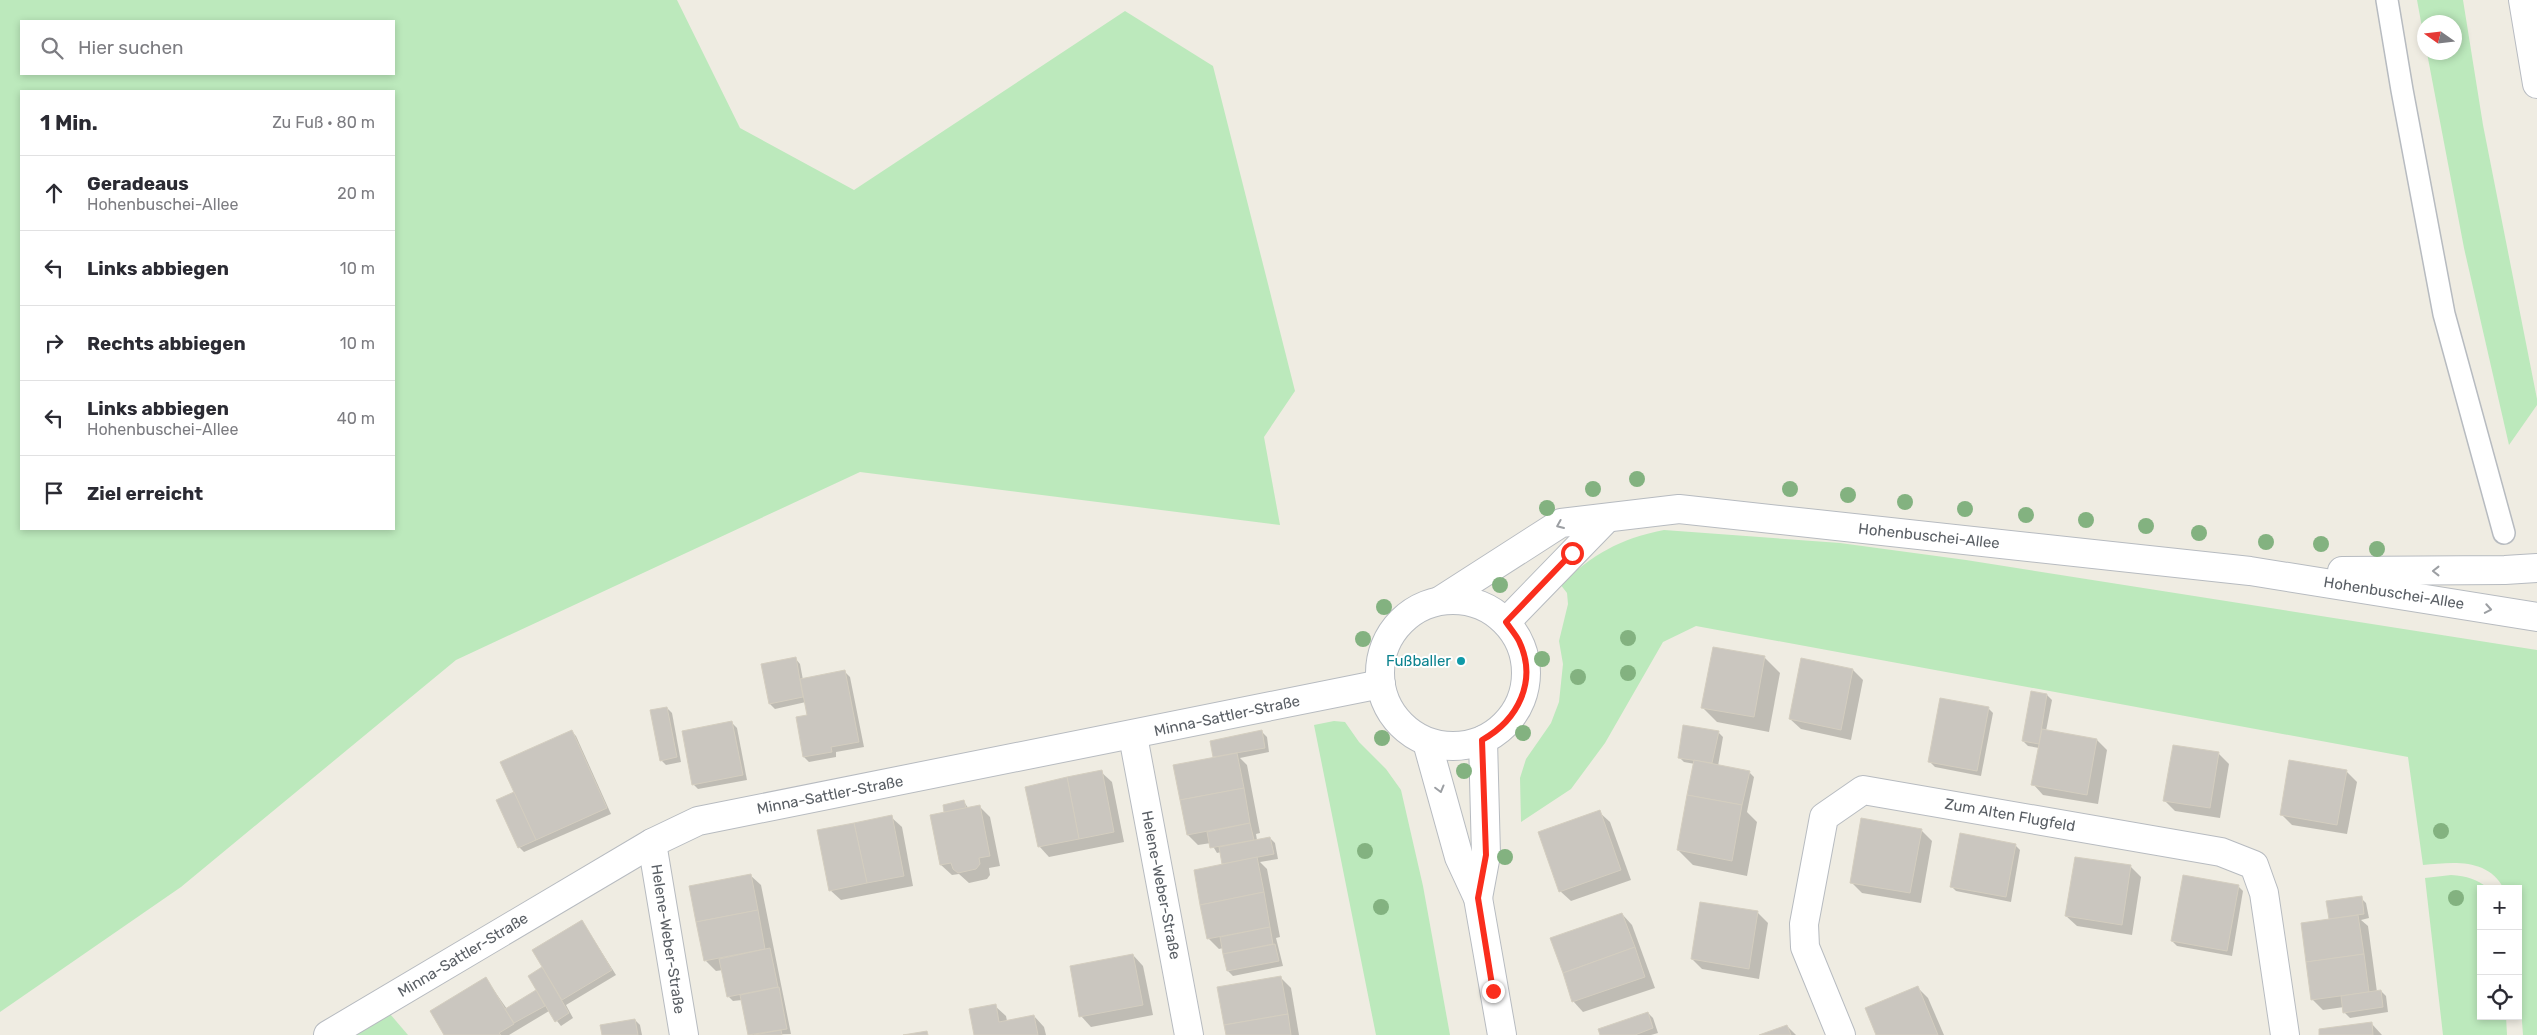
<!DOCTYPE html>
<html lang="de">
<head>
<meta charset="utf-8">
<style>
	body { margin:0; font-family:Rubik,sans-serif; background:#f7f7f7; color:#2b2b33 }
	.controls { position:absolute; right:15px; bottom:15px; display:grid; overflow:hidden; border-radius:0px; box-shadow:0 2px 8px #0003 }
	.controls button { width:45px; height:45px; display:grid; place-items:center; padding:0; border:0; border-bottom:1px solid #e1e1e2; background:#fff; color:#2b2b33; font:25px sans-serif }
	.compass { position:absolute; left:2417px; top:15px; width:45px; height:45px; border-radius:50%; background:#fff; box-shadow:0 2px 8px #0003; rotate:284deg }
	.stop { position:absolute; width:15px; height:15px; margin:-11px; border:4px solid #fa2e1d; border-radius:50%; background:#fff }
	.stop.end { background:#fa2e1d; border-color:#fff; box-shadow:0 1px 5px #0008 }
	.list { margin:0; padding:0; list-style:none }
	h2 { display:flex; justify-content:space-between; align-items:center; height:65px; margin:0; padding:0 20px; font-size:21px }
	h2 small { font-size:16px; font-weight:400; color:#7c7c81 }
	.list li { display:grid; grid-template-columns:32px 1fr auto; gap:15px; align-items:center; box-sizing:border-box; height:75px; padding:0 20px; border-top:1px solid #e1e1e2 }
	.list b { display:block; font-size:19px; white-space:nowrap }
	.list p { margin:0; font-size:16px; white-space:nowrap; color:#7c7c81 }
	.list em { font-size:16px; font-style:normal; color:#7c7c81 }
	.icon { flex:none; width:28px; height:28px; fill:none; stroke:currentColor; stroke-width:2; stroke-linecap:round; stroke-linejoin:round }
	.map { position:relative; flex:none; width:2537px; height:1035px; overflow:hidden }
	.search { position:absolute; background:#fff; box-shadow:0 2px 8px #0003; left:20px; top:20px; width:375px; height:55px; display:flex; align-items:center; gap:12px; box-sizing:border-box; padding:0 18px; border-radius:0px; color:#7c7c81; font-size:19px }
	.panel { position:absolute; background:#fff; box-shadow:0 2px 8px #0003; left:20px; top:90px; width:375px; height:440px; border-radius:0px }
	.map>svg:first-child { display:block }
</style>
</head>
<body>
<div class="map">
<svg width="2537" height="1035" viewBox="0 0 2537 1035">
	<rect width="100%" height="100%" fill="#efece2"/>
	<!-- green -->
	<g fill="#bce9bc" fill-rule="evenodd">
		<path d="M0,0H677L740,128L854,190L1125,11L1213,66L1295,391L1264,437L1280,525L860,472L456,660L181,887L0,1012ZM21,21H394V74H21ZM394,91V529H21V91Z"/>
		<path d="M2417,0H2463L2483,125L2537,399V405L2509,445L2464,248L2427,53L2454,52V22H2424V38Z"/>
		<path d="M1664,530L1840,543L1966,560L2537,650V1035H2523L2518,968V889H2504C2488,858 2454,862 2423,865L2408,757L1696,626L1663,642L1605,743L1571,789L1521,822L1520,778L1526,759L1551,723L1559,702L1563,664L1559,641L1568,604L1567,593L1560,584C1595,554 1618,539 1664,530Z"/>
		<path d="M1334,721L1345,722L1359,742L1386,769L1401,790L1423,886L1450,1035H1376L1314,725Z"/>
		<path d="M2451,875C2467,876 2477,879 2489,889H2481V1016H2506L2507,1035H2443L2425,878Z"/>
		<path d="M390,1014L408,1035H354Z"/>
	</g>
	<!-- shadow -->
	<g fill="#0003">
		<path d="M1714,648L1765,658L1780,673L1769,732L1717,722L1702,707Z"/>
		<path d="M795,658L800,664L803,680L845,672L850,677L864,747L836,752V757L809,762L804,757L808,716L806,702L775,709L770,704Z"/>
		<path d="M1853,670L1863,680L1851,740L1801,729L1790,719Z"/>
		<path d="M2047,695L2052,700L2046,731L2097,740L2107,750L2098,804L2043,795L2033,784L2039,748L2028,746L2023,741Z"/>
		<path d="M667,708L672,713L681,762L666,765L661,760Z"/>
		<path d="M1988,708L1993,713L1981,776L1935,767L1930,762Z"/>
		<path d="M732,723L737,728L747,780L698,789L693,784Z"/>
		<path d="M571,731L576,736L611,814L524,852L519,847L515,792Z"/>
		<path d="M1262,732L1267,737L1269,752L1240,758L1247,765L1260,833L1256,834L1257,840L1270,838L1275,843L1278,859L1260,862L1267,869L1280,937L1276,938L1283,966L1233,976L1228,971L1223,948L1219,949L1208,938L1225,865L1221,852L1217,853L1211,843L1198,845L1188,835L1216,758L1212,742Z"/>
		<path d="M1718,732L1723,737L1718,766L1749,772L1754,777L1747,812L1757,822L1747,876L1693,865L1678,850L1695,764L1684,762L1679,757Z"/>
		<path d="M2219,754L2229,764L2220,818L2175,811L2165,801Z"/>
		<path d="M2346,771L2357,782L2347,834L2292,825L2282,815Z"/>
		<path d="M1101,772L1112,782L1124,842L1049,857L1039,846Z"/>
		<path d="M964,802L969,809L979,806L990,817L1000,866L989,868L990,875L987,879L969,883L959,874L952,875L941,865L946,813L944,806Z"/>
		<path d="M1599,812L1610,822L1631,880L1571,901L1560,891Z"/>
		<path d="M891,817L902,827L913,886L841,900L830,890Z"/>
		<path d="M1921,830L1932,841L1921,903L1862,893L1851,882Z"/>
		<path d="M2015,845L2020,850L2011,902L1956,891L1951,886Z"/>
		<path d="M2130,866L2141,877L2132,935L2077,926L2066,916Z"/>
		<path d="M750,875L761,885L791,1034L749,1035L742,1000L733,1001L728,996L723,970L716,971L706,961Z"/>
		<path d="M2238,886L2243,891L2232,956L2177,946L2172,941Z"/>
		<path d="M2361,898L2366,903L2369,918L2361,920L2368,926L2377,992L2381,991L2386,996L2388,1012L2350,1018L2345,1013L2344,1007L2323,1010L2312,999L2331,920L2328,902Z"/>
		<path d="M1701,903L1758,913L1768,923L1759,979L1702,969L1692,959Z"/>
		<path d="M1622,914L1632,925L1655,988L1583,1012L1573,1001Z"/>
		<path d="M582,921L616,975L566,1005L573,1018L561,1026L549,1011L509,1035H445L486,979L507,1009L537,991L529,977L544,968Z"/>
		<path d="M1133,955L1143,966L1153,1015L1091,1027L1081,1016Z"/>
		<path d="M1280,977L1291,988L1299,1035H1227Z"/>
		<path d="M1918,988L1928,998L1944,1035H1877Z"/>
		<path d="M995,1006L1006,1016L1007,1021L1034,1016L1044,1027L1046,1035H975Z"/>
		<path d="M1648,1013L1653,1018L1658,1033L1651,1035H1601Z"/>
		<path d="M635,1020L640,1025L642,1035H604Z"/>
		<path d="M2371,1023L2382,1035H2321Z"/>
		<path d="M1787,1026L1796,1035H1763Z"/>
	</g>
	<!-- building -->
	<g fill="#cac6bf" stroke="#d4cec0">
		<path d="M1713,647L1765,656L1754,717L1701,708Z"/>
		<path d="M796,657L803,697L769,704L761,664Z"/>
		<path d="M1801,658L1853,669L1841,730L1789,719Z"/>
		<path d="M845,670L859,742L831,747L832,752L803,757L796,717L807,715L800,679Z"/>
		<path d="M2031,691L2047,694L2039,744L2022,741Z"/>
		<path d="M1940,698L1989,707L1977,771L1928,762Z"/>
		<path d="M667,707L677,757L660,761L650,710Z"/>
		<path d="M732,721L743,775L692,785L682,731Z"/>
		<path d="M1683,725L1719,731L1712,763L1678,758Z"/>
		<path d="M2042,729L2097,739L2087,795L2031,785Z"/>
		<path d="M572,730L607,808L536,840L500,762Z"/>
		<path d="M1262,730L1265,748L1213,757L1210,741Z"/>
		<path d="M2173,745L2219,752L2210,808L2163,801Z"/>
		<path d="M1237,753L1244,788L1180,800L1173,765Z"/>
		<path d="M1694,760L1750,771L1742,805L1687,795Z"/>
		<path d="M2289,760L2347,770L2337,825L2280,815Z"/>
		<path d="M1102,770L1114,832L1079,839L1067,777Z"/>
		<path d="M1067,777L1079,839L1038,847L1025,787Z"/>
		<path d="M1244,788L1250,823L1187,835L1180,800Z"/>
		<path d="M514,792L536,840L518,848L496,800Z"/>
		<path d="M1687,795L1742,805L1732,861L1677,850Z"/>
		<path d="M964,800L966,808L944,812L943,805Z"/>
		<path d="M980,805L990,856L979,858L980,864L976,869L958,873L953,869L951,863L940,865L930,815Z"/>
		<path d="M1600,810L1621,870L1559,892L1538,832Z"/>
		<path d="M892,815L904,876L867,883L854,823Z"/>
		<path d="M1861,818L1922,829L1910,893L1850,883Z"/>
		<path d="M854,823L867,883L829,891L817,830Z"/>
		<path d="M1250,823L1254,840L1210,848L1207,832Z"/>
		<path d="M1960,833L2016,844L2006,897L1950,887Z"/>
		<path d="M1270,837L1274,854L1222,864L1219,847Z"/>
		<path d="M1257,857L1264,892L1200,905L1194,870Z"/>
		<path d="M2075,857L2131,865L2122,925L2065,916Z"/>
		<path d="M751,874L758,910L696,922L689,886Z"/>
		<path d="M2183,875L2239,885L2227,951L2171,941Z"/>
		<path d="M1264,892L1270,927L1207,939L1200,905Z"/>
		<path d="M2362,896L2364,914L2329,919L2326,901Z"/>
		<path d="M1700,902L1758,911L1749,969L1691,959Z"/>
		<path d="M758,910L765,949L704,961L696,922Z"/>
		<path d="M1622,913L1635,947L1563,973L1550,938Z"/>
		<path d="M2358,915L2364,954L2306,962L2301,923Z"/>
		<path d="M582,920L612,970L562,1000L532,950Z"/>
		<path d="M1270,927L1273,944L1223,954L1220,937Z"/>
		<path d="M1275,944L1279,961L1227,971L1223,954Z"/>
		<path d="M1635,947L1645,977L1572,1002L1563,973Z"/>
		<path d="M770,948L778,987L727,997L719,959Z"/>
		<path d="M1133,954L1143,1005L1079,1017L1070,966Z"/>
		<path d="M2364,954L2369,992L2311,1000L2306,962Z"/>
		<path d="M542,967L569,1013L555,1022L528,976Z"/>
		<path d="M1281,976L1288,1014L1224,1025L1217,987Z"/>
		<path d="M486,977L514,1024L499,1033L501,1035H444L430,1011Z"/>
		<path d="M1918,986L1938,1035H1876L1865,1008Z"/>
		<path d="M779,987L787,1029L748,1035L740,995Z"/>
		<path d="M536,990L545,1006L514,1023L505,1009Z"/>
		<path d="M2381,990L2383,1007L2343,1013L2341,996Z"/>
		<path d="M996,1004L999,1022L1034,1015L1038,1035H974L969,1009Z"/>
		<path d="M1648,1012L1653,1028L1635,1035H1600L1598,1029Z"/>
		<path d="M1288,1014L1291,1035H1226L1224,1025Z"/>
		<path d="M635,1019L638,1035H602L600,1025Z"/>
		<path d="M2372,1022L2373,1035H2319V1029Z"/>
		<path d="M1787,1025L1791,1035H1759Z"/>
		<path d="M781,1030L782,1035H754Z"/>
		<path d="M927,1031L928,1035H903Z"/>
	</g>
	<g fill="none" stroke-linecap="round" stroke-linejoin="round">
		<defs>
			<path id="lane" d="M2387,0L2402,90L2444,314L2504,533"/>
			<g id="street">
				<path d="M2342,571L2505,570L2537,568"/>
				<circle cx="1453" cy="673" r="73"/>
				<path d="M1441,600L1561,523L1679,509L2250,571L2537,617"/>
				<path d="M1506,622L1607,518"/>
				<path d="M1133,736L1189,1035"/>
				<path d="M1427,742L1459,857L1478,898L1502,1035"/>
				<path d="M652,843L684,1035"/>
				<path d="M1478,898L1486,855L1483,740"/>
				<path d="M328,1035L652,843L698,821L1381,684"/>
				<path d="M1841,1035L1805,947L1804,924L1824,817L1863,790L2221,852L2254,865L2264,893L2285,1035"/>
			</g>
			<path id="secondary" d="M2523,0L2537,84"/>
		</defs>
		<!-- lane casing -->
		<use href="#lane" stroke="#b7bbc0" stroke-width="24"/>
		<!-- street casing -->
		<use href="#street" stroke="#b7bbc0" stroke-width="30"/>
		<!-- secondary casing -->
		<use href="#secondary" stroke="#b8bcc2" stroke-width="30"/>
		<!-- lane -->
		<use href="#lane" stroke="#fff" stroke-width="21"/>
		<!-- street -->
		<use href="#street" stroke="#fff" stroke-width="28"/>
		<!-- secondary -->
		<use href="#secondary" stroke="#fff" stroke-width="28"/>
	</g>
	<!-- trees -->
	<g fill="#83b280">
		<circle cx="1637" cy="479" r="8"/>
		<circle cx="1593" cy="489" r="8"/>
		<circle cx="1790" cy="489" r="8"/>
		<circle cx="1848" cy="495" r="8"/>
		<circle cx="1905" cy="502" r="8"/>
		<circle cx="1547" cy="508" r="8"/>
		<circle cx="1965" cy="509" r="8"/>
		<circle cx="2026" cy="515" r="8"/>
		<circle cx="2086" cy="520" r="8"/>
		<circle cx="2146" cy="526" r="8"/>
		<circle cx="2199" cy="533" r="8"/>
		<circle cx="2266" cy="542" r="8"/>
		<circle cx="2321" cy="544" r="8"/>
		<circle cx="2377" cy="549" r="8"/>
		<circle cx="1500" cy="585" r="8"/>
		<circle cx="1384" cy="607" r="8"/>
		<circle cx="1628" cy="638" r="8"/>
		<circle cx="1363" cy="639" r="8"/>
		<circle cx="1542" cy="659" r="8"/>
		<circle cx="1628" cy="673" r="8"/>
		<circle cx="1578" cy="677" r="8"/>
		<circle cx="1523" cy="733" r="8"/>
		<circle cx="1382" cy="738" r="8"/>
		<circle cx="1464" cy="771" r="8"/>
		<circle cx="2441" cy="831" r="8"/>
		<circle cx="1365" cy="851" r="8"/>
		<circle cx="1505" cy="857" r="8"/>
		<circle cx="2456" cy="898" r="8"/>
		<circle cx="1381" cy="907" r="8"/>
	</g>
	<!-- one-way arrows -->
	<defs><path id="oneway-chevron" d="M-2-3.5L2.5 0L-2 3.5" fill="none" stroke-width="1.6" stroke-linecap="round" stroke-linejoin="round" transform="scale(1.25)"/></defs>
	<g stroke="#9c9fa3">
		<use href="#oneway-chevron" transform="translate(1560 525) rotate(157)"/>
		<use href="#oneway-chevron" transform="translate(2436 571) rotate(180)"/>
		<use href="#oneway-chevron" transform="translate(2488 609) rotate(10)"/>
		<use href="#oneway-chevron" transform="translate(1440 789) rotate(75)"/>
	</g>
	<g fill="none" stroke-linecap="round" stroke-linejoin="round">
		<!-- route -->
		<path stroke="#fa2e1d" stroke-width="6" d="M1493,991L1478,898L1486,855L1482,740C1518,720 1538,681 1519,641C1516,635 1510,628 1506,622L1572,553"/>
	</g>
	<!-- markers -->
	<circle fill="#0f9aa8" stroke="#fff" stroke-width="2" cx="1461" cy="661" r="5"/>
	<g text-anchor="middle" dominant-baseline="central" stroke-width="4" stroke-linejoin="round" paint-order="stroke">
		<!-- street labels -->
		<g font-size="15" fill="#5a5f65" stroke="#fff">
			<text transform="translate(1929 536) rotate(6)">Hohenbuschei-Allee</text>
			<text transform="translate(2394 593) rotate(9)">Hohenbuschei-Allee</text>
			<text transform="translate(1227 716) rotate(-12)">Minna-Sattler-Straße</text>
			<text transform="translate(830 795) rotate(-11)">Minna-Sattler-Straße</text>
			<text transform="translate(2010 815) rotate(10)">Zum Alten Flugfeld</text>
			<text transform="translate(1161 885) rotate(79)">Helene-Weber-Straße</text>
			<text transform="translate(668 939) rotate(81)">Helene-Weber-Straße</text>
			<text transform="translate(463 955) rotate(-31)">Minna-Sattler-Straße</text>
		</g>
		<!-- culture labels -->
		<g font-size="15" fill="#0d838f" stroke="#fff" text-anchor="end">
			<text x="1451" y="661">Fußballer</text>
		</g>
	</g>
</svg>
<div class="controls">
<button>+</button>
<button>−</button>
<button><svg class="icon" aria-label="locate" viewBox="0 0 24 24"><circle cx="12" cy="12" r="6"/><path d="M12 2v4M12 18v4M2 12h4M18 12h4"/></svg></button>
</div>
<svg class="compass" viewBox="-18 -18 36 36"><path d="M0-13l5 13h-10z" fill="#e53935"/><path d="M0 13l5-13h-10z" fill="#7c7c81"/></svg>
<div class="stop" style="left:1572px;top:553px"></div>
<div class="stop end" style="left:1493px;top:991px"></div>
<div class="search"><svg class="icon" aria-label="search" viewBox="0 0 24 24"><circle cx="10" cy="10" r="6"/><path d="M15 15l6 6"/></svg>Hier suchen</div>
<section class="panel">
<h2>1 Min.<small>Zu Fuß · 80 m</small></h2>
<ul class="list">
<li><svg class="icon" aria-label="ahead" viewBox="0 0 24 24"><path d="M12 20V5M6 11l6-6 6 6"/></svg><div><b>Geradeaus</b><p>Hohenbuschei-Allee</p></div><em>20 m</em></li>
<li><svg class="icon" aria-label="left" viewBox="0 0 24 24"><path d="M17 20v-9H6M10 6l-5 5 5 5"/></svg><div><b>Links abbiegen</b></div><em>10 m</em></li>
<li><svg class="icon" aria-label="right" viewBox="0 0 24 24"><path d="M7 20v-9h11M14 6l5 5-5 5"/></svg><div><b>Rechts abbiegen</b></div><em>10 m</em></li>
<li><svg class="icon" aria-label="left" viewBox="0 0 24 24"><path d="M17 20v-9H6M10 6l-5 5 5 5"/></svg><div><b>Links abbiegen</b><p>Hohenbuschei-Allee</p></div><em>40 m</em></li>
<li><svg class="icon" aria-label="arrive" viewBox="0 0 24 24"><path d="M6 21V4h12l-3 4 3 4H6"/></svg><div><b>Ziel erreicht</b></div></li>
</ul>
</section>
</div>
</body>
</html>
